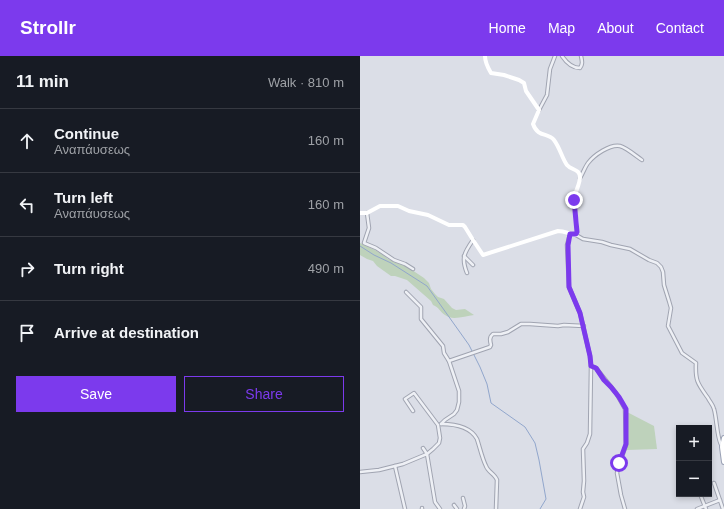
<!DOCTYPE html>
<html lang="en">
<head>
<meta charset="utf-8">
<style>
	body { margin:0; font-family:Helvetica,sans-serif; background:#242831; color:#f1f3f6 }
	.controls { position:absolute; right:12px; bottom:12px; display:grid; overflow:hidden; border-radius:0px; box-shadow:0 2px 6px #0003 }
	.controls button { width:36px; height:36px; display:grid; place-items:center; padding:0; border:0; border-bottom:1px solid #363941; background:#171b24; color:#f1f3f6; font:20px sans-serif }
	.stop { position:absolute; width:12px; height:12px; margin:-9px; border:3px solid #7c3aed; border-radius:50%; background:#fff }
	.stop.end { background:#7c3aed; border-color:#fff; box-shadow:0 1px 4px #0008 }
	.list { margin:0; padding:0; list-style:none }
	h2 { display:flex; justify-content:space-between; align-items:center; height:52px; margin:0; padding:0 16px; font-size:17px }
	h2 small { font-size:13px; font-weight:400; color:#9ea1a6 }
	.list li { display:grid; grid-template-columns:26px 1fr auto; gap:12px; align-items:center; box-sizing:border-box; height:64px; padding:0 16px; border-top:1px solid #363941 }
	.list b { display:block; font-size:15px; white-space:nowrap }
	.list p { margin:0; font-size:13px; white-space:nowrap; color:#9ea1a6 }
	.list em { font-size:13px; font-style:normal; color:#9ea1a6 }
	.actions { display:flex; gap:8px; padding:12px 16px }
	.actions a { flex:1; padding:9px 0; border:1px solid #7c3aed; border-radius:0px; text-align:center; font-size:14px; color:#7c3aed }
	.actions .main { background:#7c3aed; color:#fff }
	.icon { flex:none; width:22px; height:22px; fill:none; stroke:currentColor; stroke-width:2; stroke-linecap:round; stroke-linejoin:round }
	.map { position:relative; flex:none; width:364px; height:453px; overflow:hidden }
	header { display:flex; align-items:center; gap:24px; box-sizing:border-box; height:56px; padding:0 20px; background:#7c3aed; color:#fff }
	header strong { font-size:19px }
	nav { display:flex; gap:22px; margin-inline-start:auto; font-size:14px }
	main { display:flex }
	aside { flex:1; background:#171b24 }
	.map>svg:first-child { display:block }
</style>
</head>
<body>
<header>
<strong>Strollr</strong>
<nav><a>Home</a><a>Map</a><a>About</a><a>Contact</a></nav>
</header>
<main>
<aside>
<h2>11 min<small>Walk · 810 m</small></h2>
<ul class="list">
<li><svg class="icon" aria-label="ahead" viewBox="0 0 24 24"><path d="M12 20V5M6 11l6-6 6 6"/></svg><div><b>Continue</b><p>Αναπάυσεως</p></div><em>160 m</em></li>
<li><svg class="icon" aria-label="left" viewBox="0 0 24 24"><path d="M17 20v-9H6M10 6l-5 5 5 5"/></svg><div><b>Turn left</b><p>Αναπάυσεως</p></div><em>160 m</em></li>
<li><svg class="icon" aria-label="right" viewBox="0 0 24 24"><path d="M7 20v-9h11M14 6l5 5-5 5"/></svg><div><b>Turn right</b></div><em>490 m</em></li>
<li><svg class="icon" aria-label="arrive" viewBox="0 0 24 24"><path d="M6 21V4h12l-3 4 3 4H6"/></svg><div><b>Arrive at destination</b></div></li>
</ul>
<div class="actions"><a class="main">Save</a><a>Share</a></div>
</aside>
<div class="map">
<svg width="364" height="453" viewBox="0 0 364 453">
	<rect width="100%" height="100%" fill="#dbdee7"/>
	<!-- green -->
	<g fill="#bed2bb">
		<path d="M0,187L15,194L23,199L28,203L46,210L64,222L69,227L71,233L75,238L78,241L84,243L92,252L96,254L105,253L114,259C105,260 92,265 85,259C80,256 79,251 73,249L71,245L47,224L35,220H31L17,210L13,205L7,203L0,199Z"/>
		<path d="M267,356L294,370L297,393L267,394Z"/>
	</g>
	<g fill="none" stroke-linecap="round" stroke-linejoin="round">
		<!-- stream -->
		<path stroke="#91a6cc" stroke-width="1" d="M0,190L14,199L31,207L67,230L109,289L120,311L127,328L131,347L165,371L175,387L179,404L186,443L180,453"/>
		<defs>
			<g id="street">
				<path d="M202,0C206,6 211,12 220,12C223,8 222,5 221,0"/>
				<path d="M179,54L187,39L190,13L195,0"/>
				<path d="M220,122C223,117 225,111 228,107C234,99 250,88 260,90C267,92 276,100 282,104"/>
				<path d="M7,157L9,172L4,187L16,192L34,204L45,208L53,213"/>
				<path d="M210,178L207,189L209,231L220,257L230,300L231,310L230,378L227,387L223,393L224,425L223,436L224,441L220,453"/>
				<path d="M216,179L223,183L242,186L251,189L270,193L289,204L297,207L301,211L303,216L304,229L309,245L311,252L308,270L322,297L336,307C335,325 338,328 348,342C350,346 353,349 354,353C357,363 357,385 362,390"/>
				<path d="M104,200L113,209"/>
				<path d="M107,217C101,202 104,197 113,184"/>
				<path d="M46,236L61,251V263L83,290L84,297L89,305L99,335V346L97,354L94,358L85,364L81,368"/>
				<path d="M89,305L130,291L131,289C130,285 129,281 133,278H141L148,276L161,268H170L198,270L204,269L224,270"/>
				<path d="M231,310L236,312L256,337L265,353L266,389L258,412L257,417L261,439L265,453"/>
				<path d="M81,368C93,368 110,370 117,383C120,392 122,402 126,410C128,416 135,418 137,424L136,453"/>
				<path d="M63,392L67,398L75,446L80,453"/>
				<path d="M35,410L45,453"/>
				<path d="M0,416L19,414L43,408L67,398L73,393L79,387L80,382L78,369L54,337L45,343L53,355"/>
				<path d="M354,427L363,453"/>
				<path d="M340,438L346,453"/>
				<path d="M103,442L105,450L104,453"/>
				<path d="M94,449L97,453"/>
				<path d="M62,452V453"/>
				<path d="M337,453L360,444"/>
			</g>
			<path id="primary" d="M364,382L362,391L364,406"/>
		</defs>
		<!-- street casing -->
		<use href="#street" stroke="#a0a4b1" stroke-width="4.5"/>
		<!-- primary casing -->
		<use href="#primary" stroke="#99a0b4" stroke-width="6"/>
		<!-- street -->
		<use href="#street" stroke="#eef0f5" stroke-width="2.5"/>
		<!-- secondary -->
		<path stroke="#fff" stroke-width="4" d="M0,157H7L20,150H38L49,155L68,159L89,169H103L105,171L113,184L123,199L198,175C204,175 210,178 216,179C220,168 213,156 214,145C214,137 220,129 220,121C220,113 211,114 207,109C202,102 200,92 194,84C188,76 178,82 173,68L179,54L166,35L164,27L159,24L144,19L131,17C128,12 125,5 125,0"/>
		<!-- primary -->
		<use href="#primary" stroke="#fff" stroke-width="4"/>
	</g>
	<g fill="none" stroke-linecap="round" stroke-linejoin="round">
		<!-- route -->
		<path stroke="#7c3aed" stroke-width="5" d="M214,144L217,176L216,178H210L208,189L209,231L220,257L230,300L231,310L236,312L244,324L251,331L259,341L266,353V388L259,407"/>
	</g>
</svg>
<div class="controls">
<button>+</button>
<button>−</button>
</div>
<div class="stop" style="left:259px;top:407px"></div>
<div class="stop end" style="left:214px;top:144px"></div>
</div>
</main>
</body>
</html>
